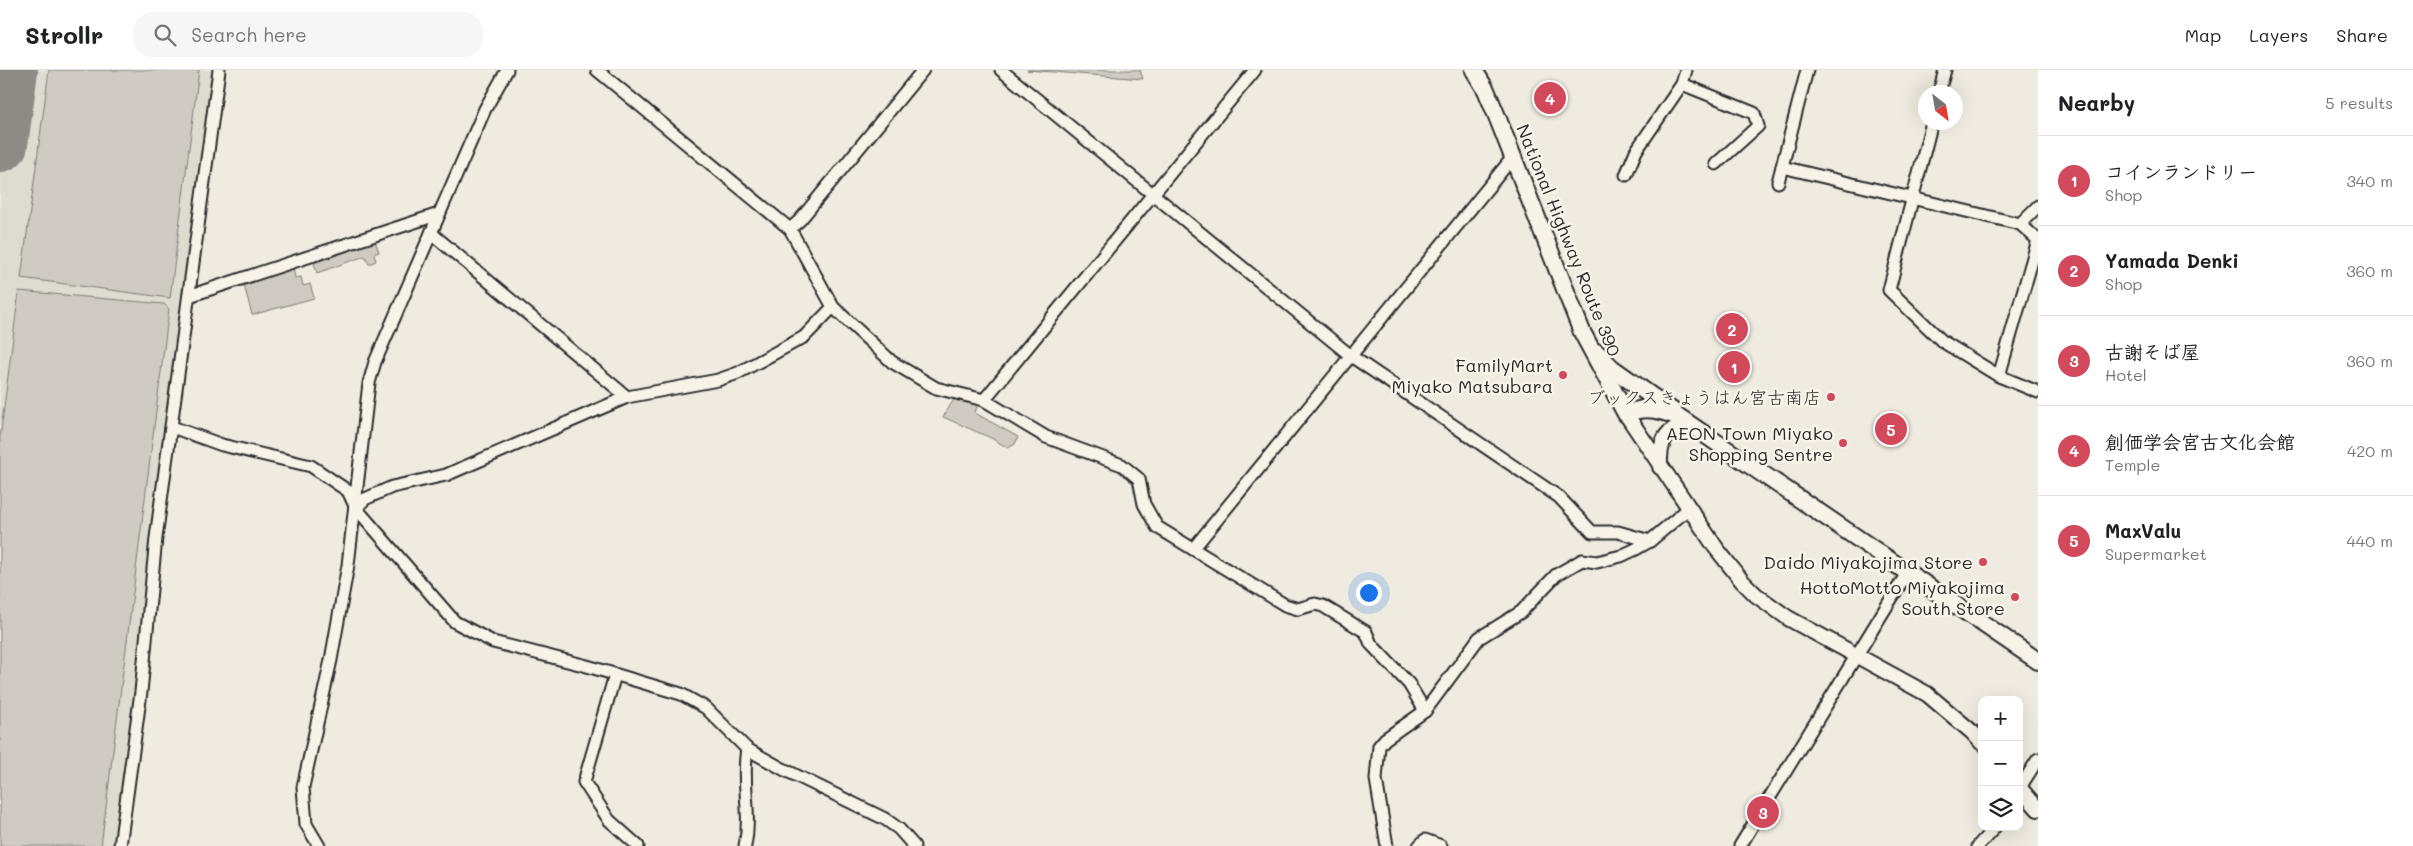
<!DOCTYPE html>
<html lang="en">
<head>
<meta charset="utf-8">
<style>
	body { margin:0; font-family:Mali,"Klee One",sans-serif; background:#f6f6f6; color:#202124 }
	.controls { position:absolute; right:15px; bottom:15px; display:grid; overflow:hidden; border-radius:10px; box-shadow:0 5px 20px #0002 }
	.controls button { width:45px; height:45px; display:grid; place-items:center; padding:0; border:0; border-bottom:1px solid #e0e0e0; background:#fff; color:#202124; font:25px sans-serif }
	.compass { position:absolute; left:1918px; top:15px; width:45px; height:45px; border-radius:50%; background:#fff; box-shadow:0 5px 20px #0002; rotate:149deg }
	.you { position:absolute; left:1368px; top:522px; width:18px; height:18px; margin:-12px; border:4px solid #fff; border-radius:50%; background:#1a73e8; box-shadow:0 0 0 8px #1a73e833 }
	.badge { display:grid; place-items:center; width:32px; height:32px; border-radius:50%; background:#d1495b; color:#fff; font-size:16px; font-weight:700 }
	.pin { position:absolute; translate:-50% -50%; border:2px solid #fff; box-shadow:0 1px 5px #0006 }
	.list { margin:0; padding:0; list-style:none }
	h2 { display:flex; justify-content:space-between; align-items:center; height:65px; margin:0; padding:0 20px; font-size:21px }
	h2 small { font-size:16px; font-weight:400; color:#757577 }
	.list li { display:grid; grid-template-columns:32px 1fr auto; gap:15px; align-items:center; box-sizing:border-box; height:90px; padding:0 20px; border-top:1px solid #e0e0e0 }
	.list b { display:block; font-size:19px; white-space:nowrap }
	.list p { margin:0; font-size:16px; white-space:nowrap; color:#757577 }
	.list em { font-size:16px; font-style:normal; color:#757577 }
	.icon { flex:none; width:28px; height:28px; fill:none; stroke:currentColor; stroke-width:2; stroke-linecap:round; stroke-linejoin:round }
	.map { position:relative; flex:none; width:2038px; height:776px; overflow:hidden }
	header { display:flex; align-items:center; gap:30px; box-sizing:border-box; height:70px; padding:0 25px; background:#fff; border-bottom:1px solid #e0e0e0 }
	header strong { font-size:24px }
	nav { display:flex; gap:28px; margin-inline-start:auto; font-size:18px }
	.search { width:350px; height:45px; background:#f6f6f6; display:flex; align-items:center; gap:12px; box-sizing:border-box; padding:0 18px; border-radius:20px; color:#757577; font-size:19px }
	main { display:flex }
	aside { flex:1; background:#fff }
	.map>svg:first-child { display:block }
</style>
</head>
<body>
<header>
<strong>Strollr</strong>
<div class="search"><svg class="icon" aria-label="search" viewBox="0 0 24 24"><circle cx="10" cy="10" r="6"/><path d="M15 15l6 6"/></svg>Search here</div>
<nav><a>Map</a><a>Layers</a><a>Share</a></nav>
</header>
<main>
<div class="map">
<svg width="2038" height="776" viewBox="0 0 2038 776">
	<rect width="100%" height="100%" fill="#efebe0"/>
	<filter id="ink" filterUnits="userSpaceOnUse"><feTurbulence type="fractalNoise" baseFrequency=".02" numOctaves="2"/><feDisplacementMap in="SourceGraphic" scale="10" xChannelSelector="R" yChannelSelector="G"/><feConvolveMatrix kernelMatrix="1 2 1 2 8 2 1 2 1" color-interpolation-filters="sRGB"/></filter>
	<g filter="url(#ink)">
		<!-- built -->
		<path fill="#dedbd1" d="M0,0H214L115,776H0Z"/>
		<!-- green -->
		<g fill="#cfcbc2" stroke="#7d7b76">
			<path d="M49,0H199L170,228L21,208Z"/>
			<path d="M1027,0H1140L1143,9Z"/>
			<path d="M375,171L379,182L374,184L376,191L369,194L365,186L317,203L314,193Z"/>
			<path d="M293,197L295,208L301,207L303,216L310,214L314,228L252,245L243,211Z"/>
			<path d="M19,221L164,234L169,239L101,776H0V368Z"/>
			<path d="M956,326L978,333L975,343L1018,367L1015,374L1008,378L991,368L943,347Z"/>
		</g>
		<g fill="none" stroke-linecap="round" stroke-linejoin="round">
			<!-- runway -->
			<path stroke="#8d8b86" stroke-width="56" d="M0,74L10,0"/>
			<defs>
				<g id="minor">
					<path d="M597,0L790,159L833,237L892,292L936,318L984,330L1046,367L1122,395L1139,409L1144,434L1157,457L1285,535L1298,539L1315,534L1323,536L1366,562L1371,574L1409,614L1425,641"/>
					<path d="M1001,0L1351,286L1559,427L1592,462H1618L1650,471"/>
					<path d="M1686,0L1682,14L1754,43L1758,56L1716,94"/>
					<path d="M1939,22L1945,0"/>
					<path d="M1932,52L1889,220L1942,271L1999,306L2038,322"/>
					<path d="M1782,97L2020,154L2038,136"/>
					<path d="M1626,105L1636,81L1682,14"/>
					<path d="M1778,112L1807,0"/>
					<path d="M790,159L800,150L923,0"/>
					<path d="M431,163L627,327"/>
					<path d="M189,226L439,144"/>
					<path d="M1999,306L2038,170L2020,154"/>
					<path d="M984,330L1255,0"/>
					<path d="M172,357L222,375L311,396L348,421L356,438L455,552L493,572L587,596L681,624L706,638L747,679L783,699L885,749L899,759L914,776"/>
					<path d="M356,438L365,429L392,417L446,405L627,327L718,310L738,303L804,267L833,237"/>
					<path d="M1193,479L1513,87"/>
					<path d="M615,605L584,712L609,750L638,776"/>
					<path d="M2019,719L2038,689"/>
					<path d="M120,776L141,622L156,468L219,0"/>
					<path d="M319,776L306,754L303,717L331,590L348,495L369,313L375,292L485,39L507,0"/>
					<path d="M745,776C752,743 741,713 747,679"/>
					<path d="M1387,776L1376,709L1379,676L1385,669L1425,641L1479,568L1521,542L1556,505L1582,490L1597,492L1621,486L1636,479L1650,471L1688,439"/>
					<path d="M1419,776L1425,770L1441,776"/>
					<path d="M1740,776L1907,503"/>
					<path d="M1978,776L1995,757"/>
				</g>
				<g id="major">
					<path d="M1626,344L1716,478L1742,511L1756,525L1788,548L1927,624L1972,662L1982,673"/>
					<path d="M1660,397C1659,374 1664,358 1689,354"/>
					<path d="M2019,717L2038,739"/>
				</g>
				<g id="highway">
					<path d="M1474,0L1486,20L1496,44L1582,262L1626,344C1644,335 1661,340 1679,347L2038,591"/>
					<path d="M1596,282L1612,298L1674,342"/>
				</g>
			</defs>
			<!-- minor casing -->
			<use href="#minor" stroke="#2b2b2b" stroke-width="15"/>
			<!-- major casing -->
			<use href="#major" stroke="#2b2b2b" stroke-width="18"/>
			<!-- highway casing -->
			<use href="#highway" stroke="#2b2b2b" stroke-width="20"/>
			<!-- minor -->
			<use href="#minor" stroke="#f7f3e8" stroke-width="11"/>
			<!-- major -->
			<use href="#major" stroke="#f7f3e8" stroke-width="14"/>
			<!-- highway -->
			<use href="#highway" stroke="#f7f3e8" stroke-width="16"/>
		</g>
	</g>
	<!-- markers -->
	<g fill="#d1495b" stroke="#f7f3e8" stroke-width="2">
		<circle cx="1563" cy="305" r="5"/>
		<circle cx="1831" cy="327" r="5"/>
		<circle cx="1843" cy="373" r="5"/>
		<circle cx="1983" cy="492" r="5"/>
		<circle cx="2015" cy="527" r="5"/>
	</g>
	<g text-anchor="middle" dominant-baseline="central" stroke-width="5" stroke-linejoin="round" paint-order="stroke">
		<!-- street labels -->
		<g font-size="18" fill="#2b2b2b" stroke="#f7f3e8">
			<text transform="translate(1569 170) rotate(68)">National Highway Route 390</text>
		</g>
		<!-- poi labels -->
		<g font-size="18" fill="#2b2b2b" stroke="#f7f3e8" text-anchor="end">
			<text x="1553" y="295">FamilyMart<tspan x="1553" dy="21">Miyako Matsubara</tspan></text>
			<text x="1821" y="327">ブックスきょうはん宮古南店</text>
			<text x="1833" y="363">AEON Town Miyako<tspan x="1833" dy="21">Shopping Sentre</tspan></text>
			<text x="1973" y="492">Daido Miyakojima Store</text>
			<text x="2005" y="517">HottoMotto Miyakojima<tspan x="2005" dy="21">South Store</tspan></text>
		</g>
	</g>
</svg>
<div class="controls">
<button>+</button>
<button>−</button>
<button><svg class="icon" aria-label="layers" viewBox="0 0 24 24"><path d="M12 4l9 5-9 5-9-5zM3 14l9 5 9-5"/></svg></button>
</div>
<svg class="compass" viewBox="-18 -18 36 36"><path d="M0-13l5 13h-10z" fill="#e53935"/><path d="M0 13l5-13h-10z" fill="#757577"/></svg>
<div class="you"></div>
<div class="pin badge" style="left:1734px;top:297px">1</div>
<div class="pin badge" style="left:1732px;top:259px">2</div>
<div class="pin badge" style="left:1763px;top:742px">3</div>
<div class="pin badge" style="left:1550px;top:28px">4</div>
<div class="pin badge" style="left:1891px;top:359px">5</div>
</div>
<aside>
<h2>Nearby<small>5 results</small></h2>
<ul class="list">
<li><span class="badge">1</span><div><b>コインランドリー</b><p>Shop</p></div><em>340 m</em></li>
<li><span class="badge">2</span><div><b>Yamada Denki</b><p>Shop</p></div><em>360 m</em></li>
<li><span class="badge">3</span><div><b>古謝そば屋</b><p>Hotel</p></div><em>360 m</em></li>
<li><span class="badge">4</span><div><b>創価学会宮古文化会館</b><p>Temple</p></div><em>420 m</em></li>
<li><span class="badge">5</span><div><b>MaxValu</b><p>Supermarket</p></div><em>440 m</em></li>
</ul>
</aside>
</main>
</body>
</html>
